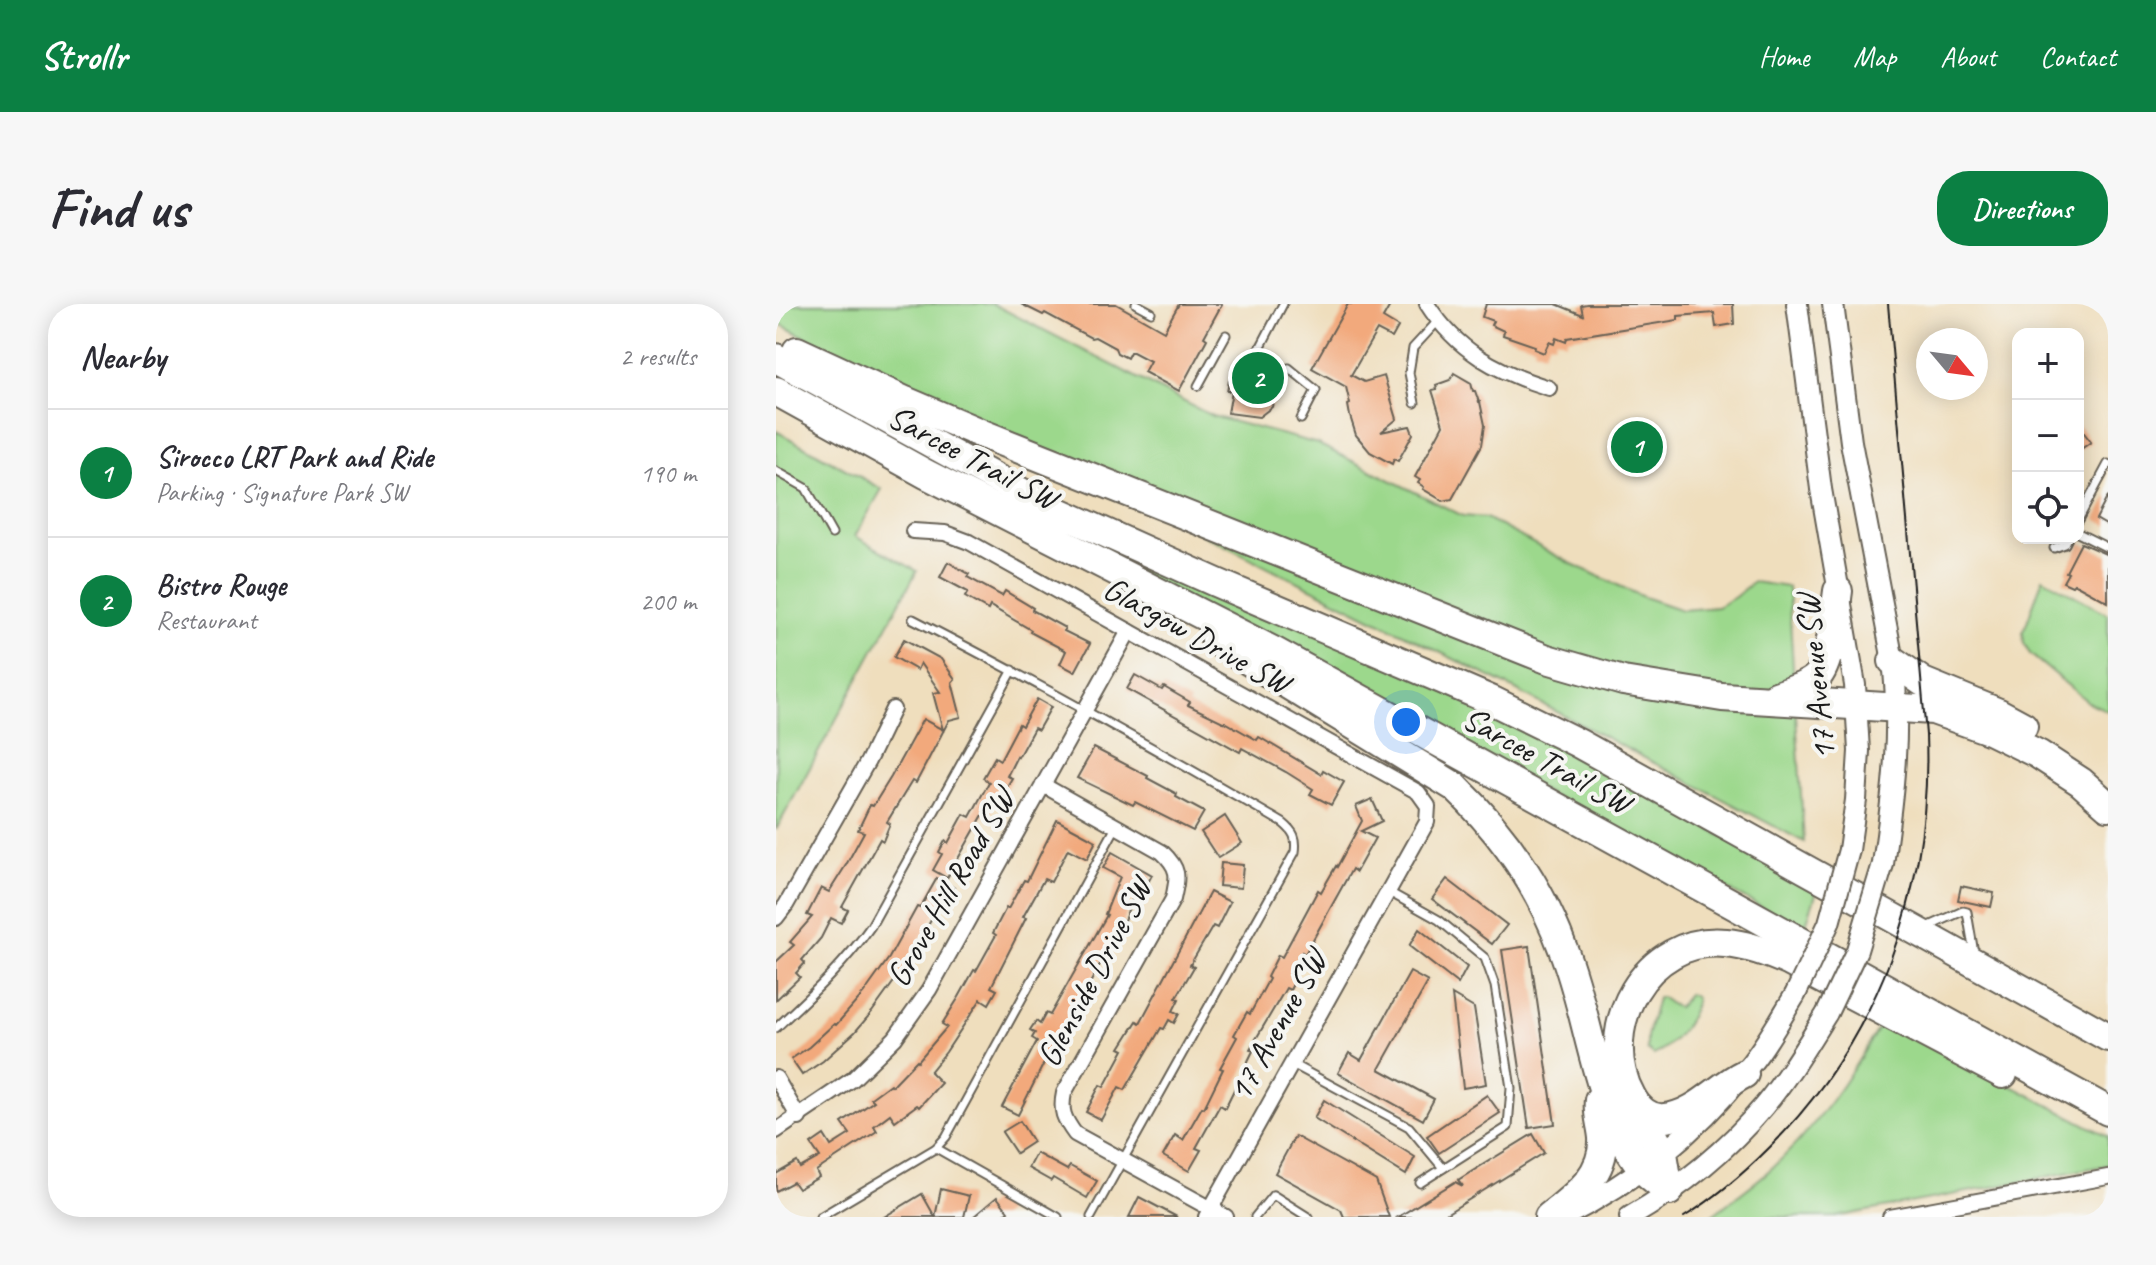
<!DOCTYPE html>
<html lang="en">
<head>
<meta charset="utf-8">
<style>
	body { margin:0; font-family:Caveat,sans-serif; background:#f7f7f7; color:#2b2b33 }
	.controls { position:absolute; right:24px; top:24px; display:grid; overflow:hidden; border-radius:16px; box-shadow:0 4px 20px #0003 }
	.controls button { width:72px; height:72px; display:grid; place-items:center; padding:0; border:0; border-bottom:2px solid #e1e1e2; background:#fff; color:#2b2b33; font:40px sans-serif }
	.compass { position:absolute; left:1140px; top:24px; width:72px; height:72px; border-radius:50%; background:#fff; box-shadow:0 4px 20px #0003; rotate:119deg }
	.you { position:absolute; left:630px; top:418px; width:28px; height:28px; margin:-20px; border:6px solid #fff; border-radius:50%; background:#1a73e8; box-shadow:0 0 0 12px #1a73e833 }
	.badge { display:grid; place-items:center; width:52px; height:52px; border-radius:50%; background:#0b8043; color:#fff; font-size:26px; font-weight:700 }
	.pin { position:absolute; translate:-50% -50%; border:4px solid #fff; box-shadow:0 2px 8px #0006 }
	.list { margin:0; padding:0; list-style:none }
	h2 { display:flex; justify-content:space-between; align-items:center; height:104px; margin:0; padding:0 32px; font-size:34px }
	h2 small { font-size:26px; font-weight:400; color:#7c7c81 }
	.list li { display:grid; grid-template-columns:52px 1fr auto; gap:24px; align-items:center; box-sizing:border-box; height:128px; padding:0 32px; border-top:2px solid #e1e1e2 }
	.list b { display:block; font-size:30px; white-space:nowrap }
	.list p { margin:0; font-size:26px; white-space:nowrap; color:#7c7c81 }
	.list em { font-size:26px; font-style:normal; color:#7c7c81 }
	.icon { flex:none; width:44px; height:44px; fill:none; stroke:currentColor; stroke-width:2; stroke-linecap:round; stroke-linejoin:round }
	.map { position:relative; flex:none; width:1332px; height:913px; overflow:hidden; border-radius:32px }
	header { display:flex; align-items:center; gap:48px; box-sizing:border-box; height:112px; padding:0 40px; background:#0b8043; color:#fff }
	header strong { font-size:38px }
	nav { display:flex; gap:44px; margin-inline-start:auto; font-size:28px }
	.intro { display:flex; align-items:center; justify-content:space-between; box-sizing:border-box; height:192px; padding:0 48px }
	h1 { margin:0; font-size:56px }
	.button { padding:20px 36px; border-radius:32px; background:#0b8043; color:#fff; font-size:28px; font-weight:700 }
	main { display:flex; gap:48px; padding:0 48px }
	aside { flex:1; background:#fff; border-radius:32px; box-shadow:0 4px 20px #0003 }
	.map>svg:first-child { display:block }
</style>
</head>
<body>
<header>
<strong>Strollr</strong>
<nav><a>Home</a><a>Map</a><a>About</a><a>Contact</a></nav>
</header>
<div class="intro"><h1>Find us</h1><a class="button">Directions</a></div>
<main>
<aside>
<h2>Nearby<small>2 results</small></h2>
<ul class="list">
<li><span class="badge">1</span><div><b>Sirocco LRT Park and Ride</b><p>Parking · Signature Park SW</p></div><em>190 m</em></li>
<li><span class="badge">2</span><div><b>Bistro Rouge</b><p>Restaurant</p></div><em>200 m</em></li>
</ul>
</aside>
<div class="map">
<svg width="1332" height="913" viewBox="0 0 1332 913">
	<rect width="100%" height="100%" fill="#f6f6f2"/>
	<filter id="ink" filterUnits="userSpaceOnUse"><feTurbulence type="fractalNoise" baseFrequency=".0125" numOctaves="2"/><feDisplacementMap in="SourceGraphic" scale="16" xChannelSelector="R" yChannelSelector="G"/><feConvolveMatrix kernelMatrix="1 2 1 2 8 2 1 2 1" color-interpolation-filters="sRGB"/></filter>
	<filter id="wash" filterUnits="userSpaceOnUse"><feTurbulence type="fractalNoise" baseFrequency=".006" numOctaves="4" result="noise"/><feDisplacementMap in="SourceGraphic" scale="32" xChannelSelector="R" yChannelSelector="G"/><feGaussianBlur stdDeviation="1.8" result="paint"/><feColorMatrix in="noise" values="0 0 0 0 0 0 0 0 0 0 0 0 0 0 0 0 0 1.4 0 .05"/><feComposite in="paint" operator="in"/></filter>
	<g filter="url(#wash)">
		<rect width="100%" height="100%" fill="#efdebd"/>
		<!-- green -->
		<g fill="#9cd88c" stroke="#5c7a54" stroke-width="2">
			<path d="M0,0H217L436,112L542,140L687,212L710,214L790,257L865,292L906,306L941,303L959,293L977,278L1012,283L1028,538L730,381L19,28L0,18Z"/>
			<path d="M0,67L739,419L1042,584L1028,626L0,78Z"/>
			<path d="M0,127L106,185L79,232L141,267L0,526Z"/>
			<path d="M1267,274L1332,310V407L1312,398L1254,350L1248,339L1247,329Z"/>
			<path d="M913,690L920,694C916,718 899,739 878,751L871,746V733L881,694L885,693L896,701L902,703Z"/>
			<path d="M1107,715L1332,832V861L1060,913H934C952,899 970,886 988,871C1038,828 1075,772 1107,715Z"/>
		</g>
		<g id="blocks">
			<!-- building -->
			<g fill="#f2a97b">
				<path d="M245,0H340L388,27L403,0H446L428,33L431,35L403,87L368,68L374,57L357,48H354L351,54L341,49L339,44L319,33L315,34L269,9L267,11Z"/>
				<path d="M572,0H615L607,14L622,23L616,34L601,26L575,71L588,78L608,72L621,115L605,128L634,122L637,130L622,157L618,155L616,160L594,148L580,131L574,112L572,101L574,100L570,83L536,64Z"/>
				<path d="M710,0H780L807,11L805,1L811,0H957L958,20L940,23L938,9L902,12V16L791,34L790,38L780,34L778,40L773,38L768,49L758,45L759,42L727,31L728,27L715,21L717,17L706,13Z"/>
				<path d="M458,64L491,68L490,70L504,77L502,93H498L496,103L483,113L452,109L456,87H451L453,77H456Z"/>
				<path d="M678,69L695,79L697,87H699L703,98H704L709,121L706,141L676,195L667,197L647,185L648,183L642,179L644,176L639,173L667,121L656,86L661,85L660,81L674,76Z"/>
				<path d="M1302,121L1315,138L1302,147Z"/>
				<path d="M1332,192V222L1320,215Z"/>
				<path d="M1305,239L1332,251V298L1301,281L1298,280L1296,282L1287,278L1292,269L1290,268Z"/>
				<path d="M172,258L193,270L191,273L226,292L229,287L257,304L256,306L289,324L288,327L314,340L299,368L284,360L290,347L254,328L255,326L214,302L212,306L189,293L192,288L164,273Z"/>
				<path d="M128,335L165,355L179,375L176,378L185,413L173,416L140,479L136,477L111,518L114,520L107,537L104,535L66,603L72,606L65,619L55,614L45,634L26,656L29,659L20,669L24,673L0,696V658L18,641L14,638L36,613L31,611L45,584L53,588L70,561L88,528L82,526L94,501L97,502L115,473L147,415L167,426L157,389L164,388L144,359L141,366L118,353Z"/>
				<path d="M359,371L386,386L388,383L414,398L412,401L449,419V418L481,436L483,433L545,470L547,466L568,478L555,501L534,490L537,485L510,468L466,444L464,448L351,385Z"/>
				<path d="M261,395L275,403L262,426L258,424L242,453L241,452L231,472L236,474L229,486L227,485L212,514L207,511L171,574L157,566L166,550L163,548L169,537L172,539L188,510L194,513L213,478L207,474L219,453L224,456L243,420L246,422Z"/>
				<path d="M318,444L372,472L371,474L401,490L400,493L428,508L417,527L359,498L357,501L301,474Z"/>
				<path d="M596,495L606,517L585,527L599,534L580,568L576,565L529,650L526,648L513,672L519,676L514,686L510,684L474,745L477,747L449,804L444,801L420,844L425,846L413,867L387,852L399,831L407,836L426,803L428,804L447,765L444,764L461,733L458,731L471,708L474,710L493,675L491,673L502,651L506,653L542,586L545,588L560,562L561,563L586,517L580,502Z"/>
				<path d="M449,512L466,539L442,554L425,528Z"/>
				<path d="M281,516L320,537L311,555L292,545L275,578L268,575L247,613L250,614L215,683L221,686L213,700L205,695L170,748L154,768L165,779L143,803L141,801L119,817L114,810L98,822L101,827L40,867L43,873L22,885L17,878L0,887V870L21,858L24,864L44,853L35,840L48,831L55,842L74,830L66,819L98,797L95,794L114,780L116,782L141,756L142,757L171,723L166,720L183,693L198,666L200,667L220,631L217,629L230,604L232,605L248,576L251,577Z"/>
				<path d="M336,548L376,571L368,586L361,583L343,629L329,651L278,747L275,745L242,811L226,803L261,737L256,734L259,729L254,726L260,717L264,720L270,709L274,711L331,611L329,610L344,573L327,564Z"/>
				<path d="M445,559L467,561L465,584L443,582Z"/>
				<path d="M161,574L178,584L171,598L168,596L162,604L127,665L96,708L79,728L47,757L26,771L15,755L33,743L58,720L60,721L88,689L113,654L141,603L144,604Z"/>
				<path d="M671,575L731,621L716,640L656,595Z"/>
				<path d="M1185,582L1218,589L1215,603L1182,596Z"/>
				<path d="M434,588L454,598L441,624L437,622L414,661L418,663L400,694L403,695L397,707L403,710L398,719L393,716L388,725L385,724L349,786L343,783L325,816L310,808L324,781L328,783L348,746L344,744L361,717L364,719Z"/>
				<path d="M643,625L691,663L682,680L633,642Z"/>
				<path d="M753,642L779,820L753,824L726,646Z"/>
				<path d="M634,668L652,678L603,765L658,795L647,816L562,769L573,749L585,756Z"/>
				<path d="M676,691L698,704L710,780L687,784Z"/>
				<path d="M711,791L724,809L663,849L651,832Z"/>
				<path d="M548,796L639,853L630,871L538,814Z"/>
				<path d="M244,817L257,838L240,849L226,828Z"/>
				<path d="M757,830L768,849L665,913H622L679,878L687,882L682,876Z"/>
				<path d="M519,832L600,877L613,913H568L565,906L499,869Z"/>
				<path d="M260,849L291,866L294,862L321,877L311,894L277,874L275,877L252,864Z"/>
				<path d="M165,885L193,892L188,913H108L146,890L159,913Z"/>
				<path d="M221,893L232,907L225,913H197Z"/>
				<path d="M363,893L401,913H353Z"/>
			</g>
		</g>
	</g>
	<g filter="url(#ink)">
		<use href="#blocks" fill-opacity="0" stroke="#666054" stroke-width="2"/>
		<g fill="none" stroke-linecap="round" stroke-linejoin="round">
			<defs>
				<g id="lane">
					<path d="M360,0L375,8"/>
					<path d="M482,48L507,0"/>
					<path d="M513,64L540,86L525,115"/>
					<path d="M422,82L450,31"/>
					<path d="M639,99L633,69L637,44L662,17"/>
					<path d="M0,167L30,184L56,230"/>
					<path d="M1302,216L1332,160"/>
					<path d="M1302,229L1332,244"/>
					<path d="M1278,244L1289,240L1292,234"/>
					<path d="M137,315C262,379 386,448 507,519C518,528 521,534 519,548L315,913"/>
					<path d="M613,588L663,616L709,654L719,682L735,784L732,823L644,879"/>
					<path d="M1149,624L1187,607L1191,608L1198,649"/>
					<path d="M0,724C34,692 68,661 95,622L237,366"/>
					<path d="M516,760L633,823L667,864"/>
					<path d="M160,844L282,913"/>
					<path d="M44,913L160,844L170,833L340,523"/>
					<path d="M479,913L497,891L532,913"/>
				</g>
				<g id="street">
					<path d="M651,0C681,47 721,68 773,84"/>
					<path d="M137,227L169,229L193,238L642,488L652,502L651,518L430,913"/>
					<path d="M267,481L386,548C404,565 402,572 397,595L288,789C284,807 288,815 299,830L450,913"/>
					<path d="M0,614L10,601L92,457L117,405"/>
					<path d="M0,774L23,814"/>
					<path d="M0,827L77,775L119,734L153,686L353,327"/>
					<path d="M1114,913L1332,873"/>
				</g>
				<g id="secondary">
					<path d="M1021,0L1045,185L1079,381L1083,447L1080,496L1073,546"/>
					<path d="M1057,0L1075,138L1117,357C1125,425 1117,491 1107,560"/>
					<path d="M787,913C857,878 919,830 968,768C988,745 1003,717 1019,691"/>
					<path d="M854,913C904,884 951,846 988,802C1012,773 1031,741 1051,709"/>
				</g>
				<g id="highway">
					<path d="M21,47L129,97L204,129L771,355L847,377L946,393L1157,406L1213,426L1262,450L1305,478L1332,502"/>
					<path d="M0,54L272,203L439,278L717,397L802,439L1332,733"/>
					<path d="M0,87L150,170L499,348L1332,807"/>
					<path d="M439,336L679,483C727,529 764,582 787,645C815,716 818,799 865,863C872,872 884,879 893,887"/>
					<path d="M1117,357L1147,378L1223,409L1247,422"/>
					<path d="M1000,392C1014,387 1031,383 1041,373C1055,359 1059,308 1062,287"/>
					<path d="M968,770C941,783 920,811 889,814C873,816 861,804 855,792C818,724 870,631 950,639C973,641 994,649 1014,658L1227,770"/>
					<path d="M861,803L887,849L893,887"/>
					<path d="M773,913C799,892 829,871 827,834C826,821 821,809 823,796"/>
				</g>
			</defs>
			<!-- lane casing -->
			<use href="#lane" stroke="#666054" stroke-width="11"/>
			<!-- street casing -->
			<use href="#street" stroke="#666054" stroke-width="18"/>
			<!-- secondary casing -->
			<use href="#secondary" stroke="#666054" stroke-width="24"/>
			<!-- highway casing -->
			<use href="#highway" stroke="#666054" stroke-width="32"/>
			<!-- lane -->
			<use href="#lane" stroke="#fff" stroke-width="7"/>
			<!-- street -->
			<use href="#street" stroke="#fff" stroke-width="14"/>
			<!-- secondary -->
			<use href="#secondary" stroke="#fff" stroke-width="20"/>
			<!-- highway -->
			<use href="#highway" stroke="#fff" stroke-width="28"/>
			<!-- tram -->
			<path stroke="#1c1c1c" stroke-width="2" d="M908,913C939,894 967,870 993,844C1103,734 1156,585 1150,431L1112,0"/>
			<defs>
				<g id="secondary-bridge">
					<path d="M1019,691L1053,619L1073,546"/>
					<path d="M1051,709L1081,646L1107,560"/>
				</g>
			</defs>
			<!-- secondary-bridge casing -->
			<use href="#secondary-bridge" stroke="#666054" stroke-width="24" stroke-linecap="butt"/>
			<!-- secondary-bridge -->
			<use href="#secondary-bridge" stroke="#fff" stroke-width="20"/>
		</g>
	</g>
	<g text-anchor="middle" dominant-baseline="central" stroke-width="8" stroke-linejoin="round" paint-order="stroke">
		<!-- street labels -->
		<g font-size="34" fill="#1c1c1c" stroke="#f6f6f2">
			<text transform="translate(197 153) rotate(28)">Sarcee Trail SW</text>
			<text transform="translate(421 331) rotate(29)">Glasgow Drive SW</text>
			<text transform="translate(1039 373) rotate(-96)">17 Avenue SW</text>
			<text transform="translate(771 456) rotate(29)">Sarcee Trail SW</text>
			<text transform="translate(174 583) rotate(-60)">Grove Hill Road SW</text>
			<text transform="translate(318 668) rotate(-62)">Glenside Drive SW</text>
			<text transform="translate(501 721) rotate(-61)">17 Avenue SW</text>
		</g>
	</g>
</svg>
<div class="controls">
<button>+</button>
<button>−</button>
<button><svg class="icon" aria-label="locate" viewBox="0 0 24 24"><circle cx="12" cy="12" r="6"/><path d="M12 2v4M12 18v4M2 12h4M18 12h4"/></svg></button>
</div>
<svg class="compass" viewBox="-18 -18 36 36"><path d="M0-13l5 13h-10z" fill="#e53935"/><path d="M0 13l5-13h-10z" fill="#7c7c81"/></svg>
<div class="you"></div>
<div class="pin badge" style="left:861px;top:143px">1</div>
<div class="pin badge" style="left:482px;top:74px">2</div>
</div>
</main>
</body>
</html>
